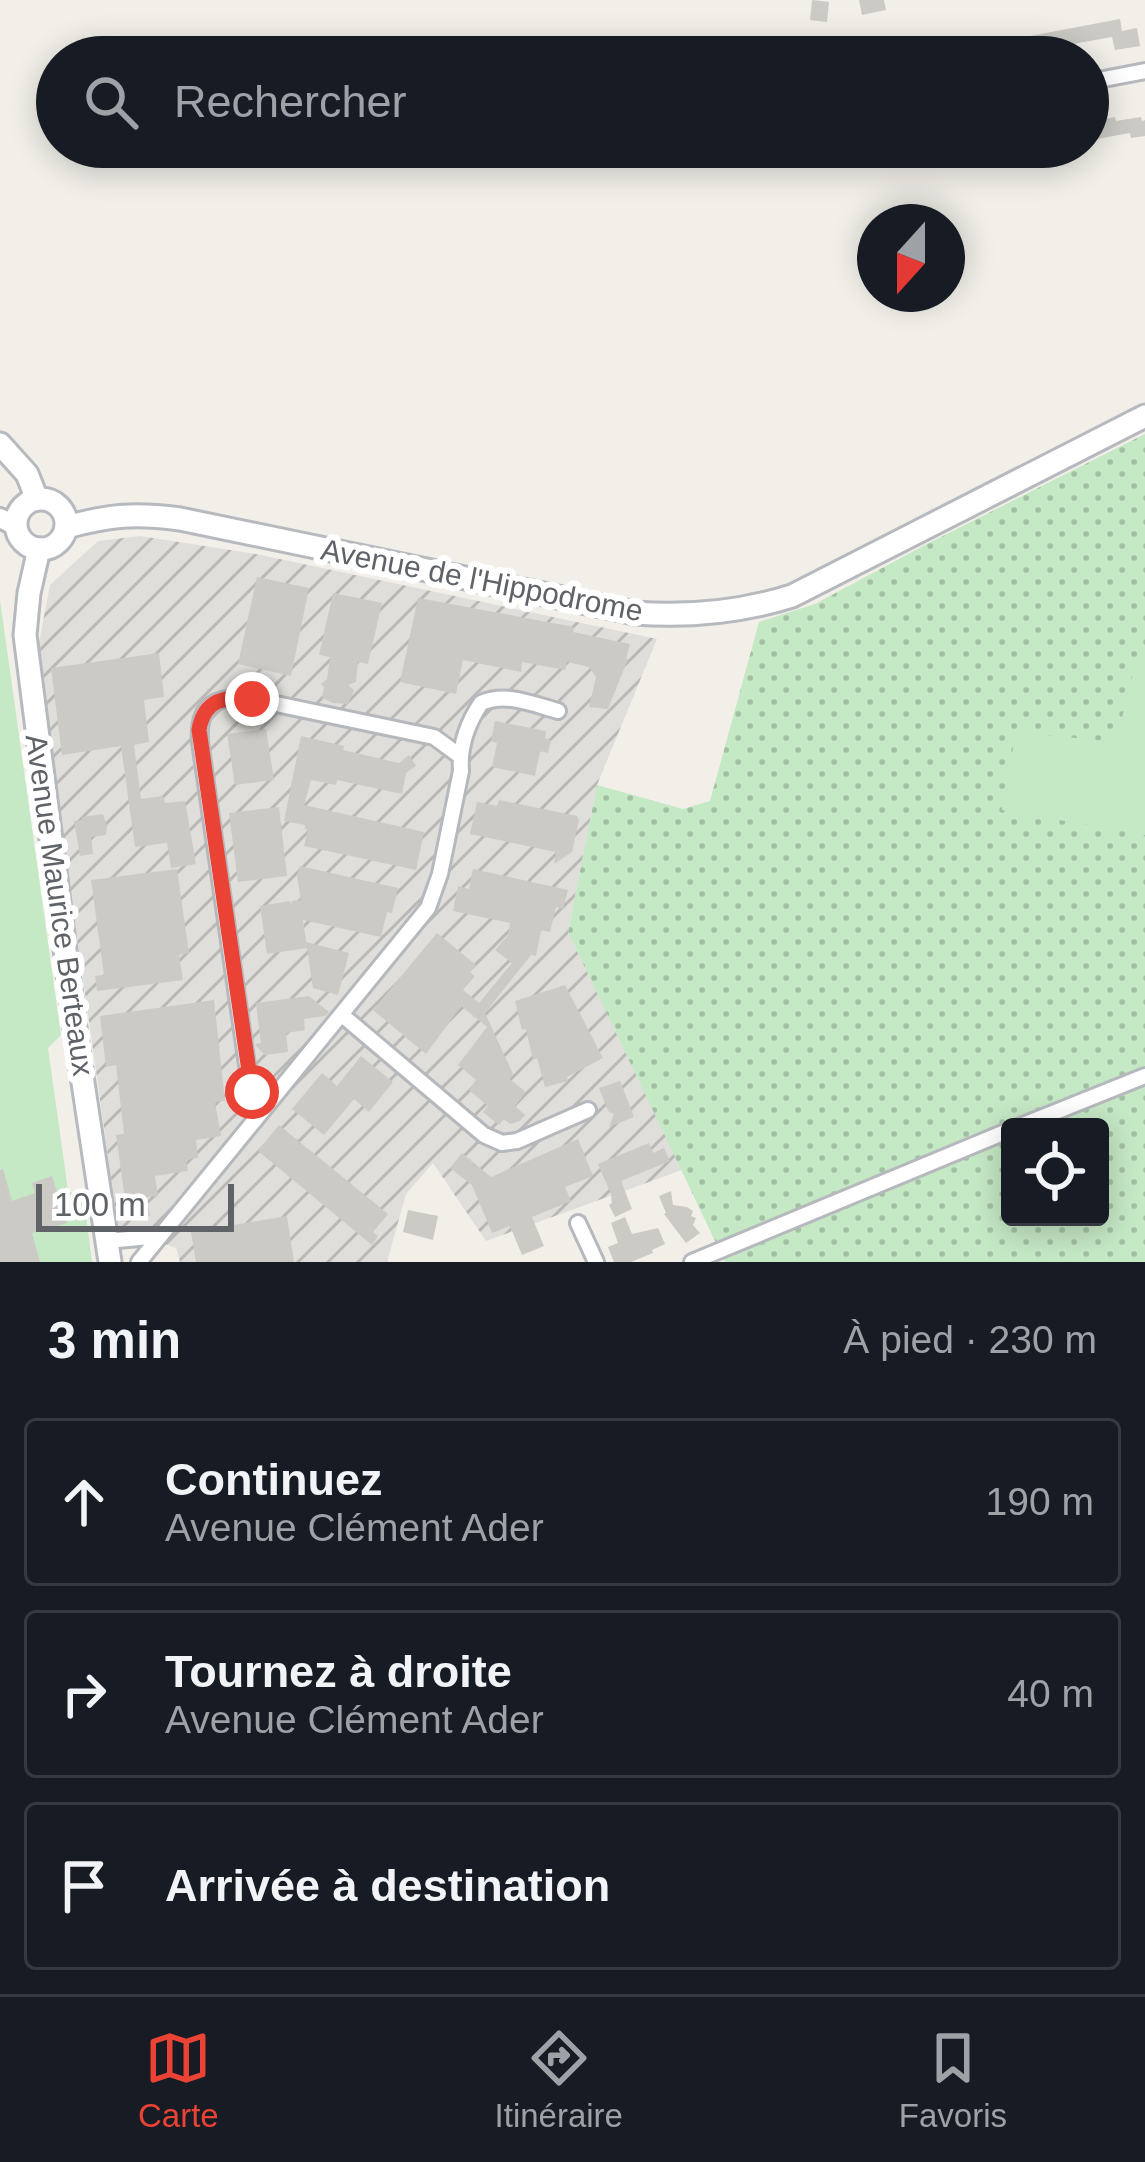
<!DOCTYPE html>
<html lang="fr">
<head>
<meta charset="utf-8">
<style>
	body { margin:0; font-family:Helvetica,sans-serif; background:#242831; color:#f1f3f6 }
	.controls { position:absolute; right:36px; bottom:36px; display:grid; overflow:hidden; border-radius:12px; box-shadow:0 6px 30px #0003 }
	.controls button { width:108px; height:108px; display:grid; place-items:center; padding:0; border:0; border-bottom:3px solid #363941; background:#171b24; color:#f1f3f6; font:60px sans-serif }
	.compass { position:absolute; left:857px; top:204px; width:108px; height:108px; border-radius:50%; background:#171b24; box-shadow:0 6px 30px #0003; rotate:201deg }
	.scale { position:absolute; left:36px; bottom:30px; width:198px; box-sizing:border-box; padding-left:12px; border:6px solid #5f6368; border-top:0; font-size:33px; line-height:42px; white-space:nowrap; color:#5f6368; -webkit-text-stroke:9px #fff; paint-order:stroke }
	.stop { position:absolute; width:36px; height:36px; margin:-27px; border:9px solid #ea4335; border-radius:50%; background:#fff }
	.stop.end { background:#ea4335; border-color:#fff; box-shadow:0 3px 12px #0008 }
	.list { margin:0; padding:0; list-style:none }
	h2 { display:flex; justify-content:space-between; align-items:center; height:156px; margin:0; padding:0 48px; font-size:51px }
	h2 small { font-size:39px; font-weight:400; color:#9ea1a6 }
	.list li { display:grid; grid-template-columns:78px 1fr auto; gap:36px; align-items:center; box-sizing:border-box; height:168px; margin:0 24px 24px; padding:0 24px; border:3px solid #363941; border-radius:12px }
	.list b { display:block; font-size:45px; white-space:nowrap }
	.list p { margin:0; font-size:39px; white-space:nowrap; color:#9ea1a6 }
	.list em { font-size:39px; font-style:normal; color:#9ea1a6 }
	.icon { flex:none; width:66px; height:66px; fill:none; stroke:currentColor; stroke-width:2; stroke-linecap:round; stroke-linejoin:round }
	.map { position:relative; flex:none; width:1145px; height:1262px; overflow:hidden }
	.search { position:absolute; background:#171b24; box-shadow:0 6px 30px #0003; left:36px; right:36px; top:36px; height:132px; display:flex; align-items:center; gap:30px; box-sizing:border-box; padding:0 42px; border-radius:66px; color:#9ea1a6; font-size:45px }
	.sheet { height:732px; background:#171b24 }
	nav { display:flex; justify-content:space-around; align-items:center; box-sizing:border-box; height:168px; border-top:3px solid #363941; background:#171b24; font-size:33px; color:#9ea1a6 }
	nav a { display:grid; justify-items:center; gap:6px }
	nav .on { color:#ea4335 }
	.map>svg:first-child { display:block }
</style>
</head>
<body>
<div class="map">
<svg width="1145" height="1262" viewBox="0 0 1145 1262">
	<defs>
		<pattern id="industrial-furrows" width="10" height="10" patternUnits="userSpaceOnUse" patternTransform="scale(3)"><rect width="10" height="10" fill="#e0deda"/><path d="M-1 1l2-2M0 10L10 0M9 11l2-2" fill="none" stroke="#b9b8b5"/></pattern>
		<pattern id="grass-dots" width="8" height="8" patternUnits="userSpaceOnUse" patternTransform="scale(3)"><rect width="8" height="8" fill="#c5e8c5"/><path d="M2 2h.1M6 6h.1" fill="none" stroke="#a3c0a4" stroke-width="1.8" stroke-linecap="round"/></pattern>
	</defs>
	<rect width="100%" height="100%" fill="#f1efe8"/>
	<!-- industrial -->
	<path fill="url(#industrial-furrows)" d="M140,536L256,554L657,639L597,785L568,932L682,1170L486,1241L433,1163L406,1194L387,1262H180L176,1248L118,1227L37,653L50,585L98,541Z"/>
	<!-- grass -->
	<path fill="url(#grass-dots)" fill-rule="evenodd" d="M1145,434V1262H725L568,932L597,785L683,809L710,801L759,622L815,604L927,544ZM1010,1127H1100V1217H1010Z"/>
	<!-- garden -->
	<g fill="#c5e8c5">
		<path d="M0,600L61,1035L48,1048L68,1191L84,1198L92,1262H0Z"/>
		<path d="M1145,654V835L1002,810L1016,732L1116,742L1137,657Z"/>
	</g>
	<!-- building -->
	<g fill="#cccac5">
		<path d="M812,0L829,2L827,22L810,20Z"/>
		<path d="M859,0H884L886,10L862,15Z"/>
		<path d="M1120,19L1122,31L1137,28L1140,46L1115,50L1112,37L1067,45L1056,49V54L1011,57L1009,47L1031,43L1030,36Z"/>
		<path d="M1115,117L1116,121L1141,117L1142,121L1145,120V136L1131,138L1130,133L1097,139L1094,121Z"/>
		<path d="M257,577L309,588L291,676L238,664Z"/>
		<path d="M333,593L382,603L368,664L358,662L356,682L348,685L354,690L348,704L333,703L322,698L324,687L321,684L327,679L330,657L319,655Z"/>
		<path d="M418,598L574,627L573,632L630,644L626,659H628L608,709L589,707L596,677L589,667L567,662L565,670L522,662L521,672L463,660L456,694L400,682Z"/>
		<path d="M159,653L164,697L144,700L149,742L134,745L141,799L163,796L165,803L185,801L196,864L171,868L167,843L135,847L121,746L62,755L51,668Z"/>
		<path d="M495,721L546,731L545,738L551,740L548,753L540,751L535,776L492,767L497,743L491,741Z"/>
		<path d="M266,729L274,780L235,785L227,734Z"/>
		<path d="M301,736L344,746L343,750L399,763L409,755L416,766L406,773L402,794L337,780L336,785L311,780L304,805L424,832L416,870L304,846L308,830L305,829V825L284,821Z"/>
		<path d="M499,800L577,816L579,820L572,852L554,864L556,852L470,834L477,802L497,806Z"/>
		<path d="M279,807L287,876L238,882L229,813Z"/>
		<path d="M103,814L107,826L106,835L91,837L93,854L80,856L74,821L82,820V817Z"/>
		<path d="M300,866L398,888L392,913L387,912L381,937L303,920L307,948L267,954L260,906L290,901L291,905L292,901L301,900L297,876Z"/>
		<path d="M177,869L189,953L179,955L183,980L97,991L95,976L104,975L91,880Z"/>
		<path d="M473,869L568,890L563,909L556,907L550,932L541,930L536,956L531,955L485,1013L513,1074L510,1079L526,1092L515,1106L525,1115L520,1121L510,1124L504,1119L499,1125L483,1112L488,1106L469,1090L476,1080L458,1065L487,1027L461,1006L426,1054L373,1010L437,933L476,965L470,972L475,976L463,990L479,1003L512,963L495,950L508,935L510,923L453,911L458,886L469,889Z"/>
		<path d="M306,942L349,953L338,995L313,988Z"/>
		<path d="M565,985L603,1058L567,1077L568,1081L545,1087L537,1058L533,1060L526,1029L522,1030L515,1001Z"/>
		<path d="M309,996L329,1012L325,1016L304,1019L305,1030L286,1033L288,1052L265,1055L256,1046L255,1044L261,1043L256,1003Z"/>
		<path d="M214,1000L225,1101L215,1102L221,1136L196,1140L198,1158L186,1160L188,1171L155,1176L158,1196L147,1197L150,1216L127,1213L116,1135L124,1134L116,1065L106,1067L100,1016Z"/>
		<path d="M361,1056L393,1082L369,1112L354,1099L324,1135L292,1109L322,1073L337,1086Z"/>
		<path d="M620,1081L634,1117L609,1127L614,1114L608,1111L599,1088Z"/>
		<path d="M279,1125L388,1214L373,1232L378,1236L372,1245L258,1151Z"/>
		<path d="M578,1139L593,1176L565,1187L571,1201L532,1217L544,1246L522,1255L510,1226L492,1233L472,1185L450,1168L462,1153L491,1177Z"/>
		<path d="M649,1143L653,1153L664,1148L670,1161L621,1181L632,1209L615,1217L609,1205L612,1203L611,1194L598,1164Z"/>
		<path d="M3,1169L12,1201L35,1193L32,1183L52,1176L67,1223L32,1233L40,1262H0V1170Z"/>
		<path d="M671,1191L673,1205L687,1207L693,1211L691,1216L696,1218L693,1225L700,1233L686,1243L664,1214L666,1213L659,1196Z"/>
		<path d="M408,1210L438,1216L433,1240L403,1232Z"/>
		<path d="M287,1216L294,1262H196L191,1232Z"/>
		<path d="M625,1217L632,1234L658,1228L665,1244L652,1250L653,1253L631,1262H614L608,1247L618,1243L611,1223Z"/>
	</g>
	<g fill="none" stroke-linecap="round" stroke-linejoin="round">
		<defs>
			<g id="minor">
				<path d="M1088,82L1145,71"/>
				<path d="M342,1015L484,1135L502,1143L517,1141L588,1110"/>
				<path d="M255,1120L200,742C197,703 217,695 252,699L434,737L460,756"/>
				<path d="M1018,1127L1145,1076"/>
				<path d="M578,1223L596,1262"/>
				<path d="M107,1241L160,1236"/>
				<path d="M139,1262L428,908L440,874L461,771C459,746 467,724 481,703C507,692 532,704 558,711"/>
				<path d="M692,1262L1010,1130"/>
			</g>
			<path id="tertiary" d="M0,518L16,526"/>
			<g id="secondary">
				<path d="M0,444L27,474L37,499"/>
				<circle cx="41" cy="524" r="25"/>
				<path d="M66,527C111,515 134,513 180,519L635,613C688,617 741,612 792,596L1145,416"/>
				<path d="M39,549L29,593L25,635L76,1036L110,1262"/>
			</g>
		</defs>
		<!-- minor casing -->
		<use href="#minor" stroke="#b5b8bc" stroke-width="20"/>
		<!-- tertiary casing -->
		<use href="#tertiary" stroke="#b5b8bc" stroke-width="24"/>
		<!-- secondary casing -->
		<use href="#secondary" stroke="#b6babf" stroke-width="27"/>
		<!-- minor -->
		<use href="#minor" stroke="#fff" stroke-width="14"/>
		<!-- tertiary -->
		<use href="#tertiary" stroke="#fff" stroke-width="18"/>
		<!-- secondary -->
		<use href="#secondary" stroke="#fff" stroke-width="21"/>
	</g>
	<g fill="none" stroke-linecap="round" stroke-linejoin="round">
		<!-- route -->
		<path stroke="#ea4335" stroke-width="15" d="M252,699C225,696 204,699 199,730L252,1092"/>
	</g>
	<g text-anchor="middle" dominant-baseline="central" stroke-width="12" stroke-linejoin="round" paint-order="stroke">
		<!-- street labels -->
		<g font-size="30" fill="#5f6368" stroke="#fff">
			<text transform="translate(482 580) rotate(11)">Avenue de l'Hippodrome</text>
			<text transform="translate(60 905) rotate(82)">Avenue Maurice Berteaux</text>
		</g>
	</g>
</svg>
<div class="controls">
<button><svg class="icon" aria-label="locate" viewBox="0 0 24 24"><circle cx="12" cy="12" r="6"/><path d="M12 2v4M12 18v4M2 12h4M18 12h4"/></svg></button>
</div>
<svg class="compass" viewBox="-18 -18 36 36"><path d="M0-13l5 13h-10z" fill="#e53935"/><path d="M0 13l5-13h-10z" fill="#9ea1a6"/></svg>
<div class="scale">100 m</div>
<div class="stop" style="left:252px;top:1092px"></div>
<div class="stop end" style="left:252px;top:699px"></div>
<div class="search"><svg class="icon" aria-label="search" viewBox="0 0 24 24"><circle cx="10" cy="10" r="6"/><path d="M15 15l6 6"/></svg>Rechercher</div>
</div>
<section class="sheet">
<h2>3 min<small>À pied · 230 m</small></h2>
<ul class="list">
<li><svg class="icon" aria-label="ahead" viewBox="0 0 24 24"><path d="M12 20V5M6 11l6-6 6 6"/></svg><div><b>Continuez</b><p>Avenue Clément Ader</p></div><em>190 m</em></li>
<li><svg class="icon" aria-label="right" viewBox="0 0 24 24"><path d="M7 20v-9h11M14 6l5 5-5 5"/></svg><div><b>Tournez à droite</b><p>Avenue Clément Ader</p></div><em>40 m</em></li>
<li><svg class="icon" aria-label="arrive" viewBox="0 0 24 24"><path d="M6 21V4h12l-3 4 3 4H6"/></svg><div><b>Arrivée à destination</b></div></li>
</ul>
</section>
<nav>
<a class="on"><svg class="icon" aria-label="map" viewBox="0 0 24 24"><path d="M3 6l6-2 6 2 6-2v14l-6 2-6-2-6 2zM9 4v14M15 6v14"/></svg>Carte</a>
<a><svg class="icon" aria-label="directions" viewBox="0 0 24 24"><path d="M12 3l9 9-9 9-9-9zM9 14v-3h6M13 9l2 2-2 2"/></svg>Itinéraire</a>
<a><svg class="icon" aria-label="saved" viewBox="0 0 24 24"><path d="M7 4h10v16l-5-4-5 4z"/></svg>Favoris</a>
</nav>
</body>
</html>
